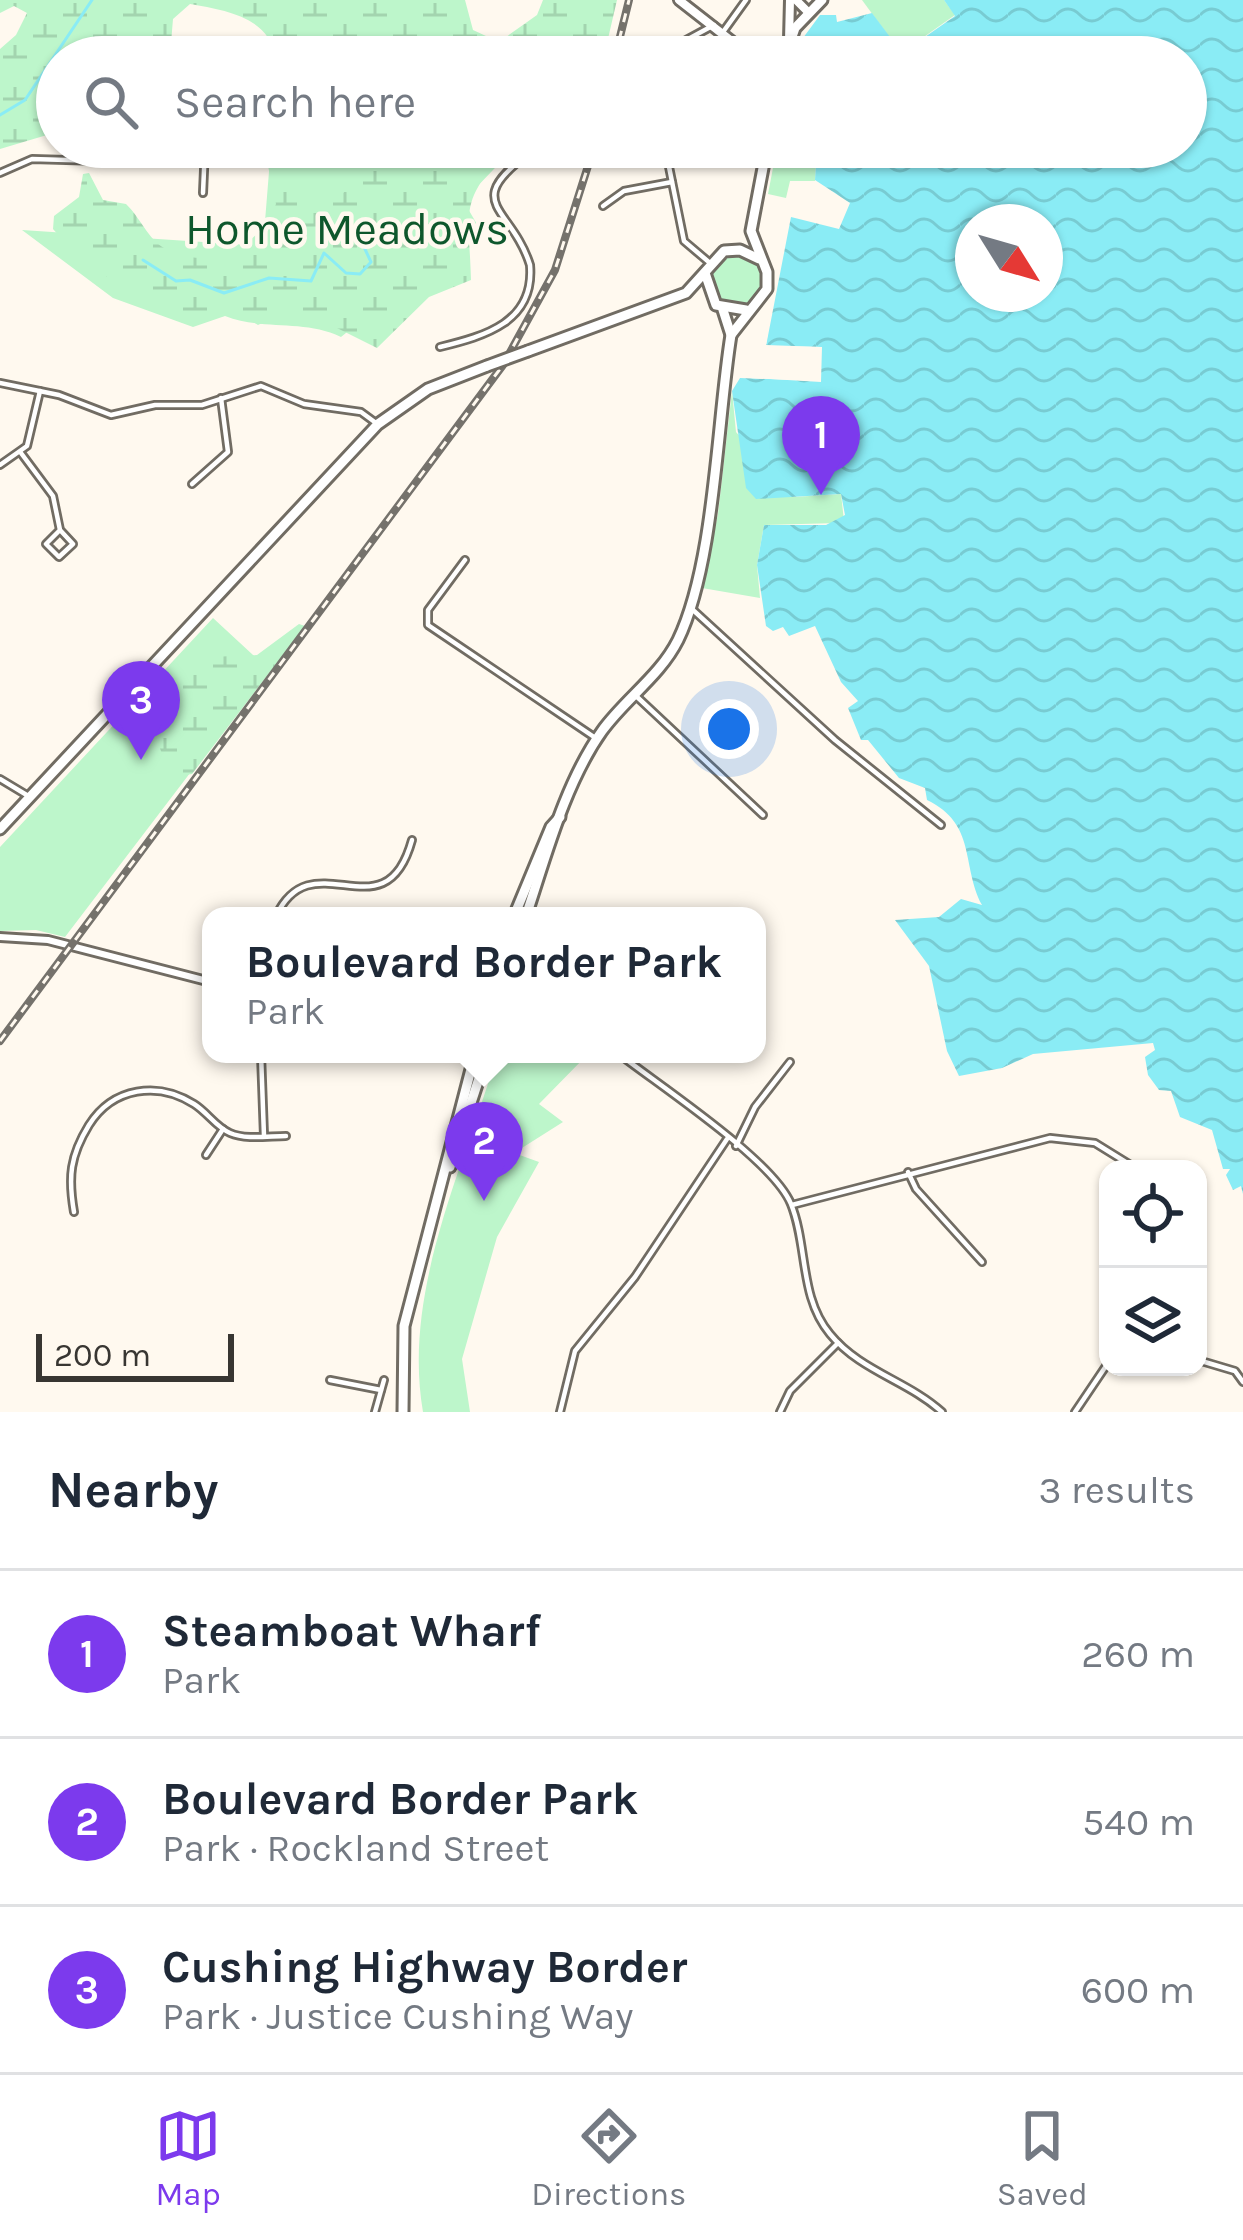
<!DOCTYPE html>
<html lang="en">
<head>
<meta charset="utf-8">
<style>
	body { margin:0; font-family:Karla,sans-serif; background:#f2f2f3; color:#1f2937 }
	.controls { position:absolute; right:36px; bottom:36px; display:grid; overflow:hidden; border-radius:24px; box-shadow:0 3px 9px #0004 }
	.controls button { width:108px; height:108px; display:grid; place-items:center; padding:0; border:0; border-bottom:3px solid #e0e1e3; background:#fff; color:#1f2937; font:60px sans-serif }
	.compass { position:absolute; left:955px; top:204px; width:108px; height:108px; border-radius:50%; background:#fff; box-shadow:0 3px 9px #0004; rotate:127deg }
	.scale { position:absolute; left:36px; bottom:30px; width:198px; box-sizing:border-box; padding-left:12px; border:6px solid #383632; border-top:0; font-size:33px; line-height:42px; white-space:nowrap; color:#383632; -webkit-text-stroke:9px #fff9ef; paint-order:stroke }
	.you { position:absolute; left:729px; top:729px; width:42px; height:42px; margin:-30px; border:9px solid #fff; border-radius:50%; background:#1a73e8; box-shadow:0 0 0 18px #1a73e833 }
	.badge { display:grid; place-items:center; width:78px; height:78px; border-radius:50%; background:#7c3aed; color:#fff; font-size:39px; font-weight:700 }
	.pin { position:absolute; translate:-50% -99px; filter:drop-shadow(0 3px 6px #0008) }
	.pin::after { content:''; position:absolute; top:63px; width:42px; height:36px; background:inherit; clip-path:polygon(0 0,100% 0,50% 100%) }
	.popup { position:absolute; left:202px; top:907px; width:564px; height:156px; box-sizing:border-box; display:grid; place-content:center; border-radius:24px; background:#fff; filter:drop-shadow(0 3px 9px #0005); font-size:39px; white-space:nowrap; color:#747a83 }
	.popup b { font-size:45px; color:#1f2937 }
	.popup::after { content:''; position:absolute; left:50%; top:100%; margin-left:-24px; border:24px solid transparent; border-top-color:#fff }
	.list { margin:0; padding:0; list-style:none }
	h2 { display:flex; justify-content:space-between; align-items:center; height:156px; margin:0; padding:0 48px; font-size:51px }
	h2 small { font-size:39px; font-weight:400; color:#747a83 }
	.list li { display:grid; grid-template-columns:78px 1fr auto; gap:36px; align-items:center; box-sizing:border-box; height:168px; padding:0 48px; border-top:3px solid #e0e1e3 }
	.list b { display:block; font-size:45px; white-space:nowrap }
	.list p { margin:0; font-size:39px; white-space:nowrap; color:#747a83 }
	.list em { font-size:39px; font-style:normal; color:#747a83 }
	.icon { flex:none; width:66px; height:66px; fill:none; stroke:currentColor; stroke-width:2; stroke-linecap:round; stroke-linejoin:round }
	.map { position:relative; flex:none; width:1243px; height:1412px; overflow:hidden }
	.search { position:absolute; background:#fff; box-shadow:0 3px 9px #0004; left:36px; right:36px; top:36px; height:132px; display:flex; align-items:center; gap:30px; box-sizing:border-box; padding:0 42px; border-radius:66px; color:#747a83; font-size:45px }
	.sheet { height:660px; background:#fff }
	nav { display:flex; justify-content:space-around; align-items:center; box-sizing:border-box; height:168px; border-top:3px solid #e0e1e3; background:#fff; font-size:33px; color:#747a83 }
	nav a { display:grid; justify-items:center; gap:6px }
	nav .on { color:#7c3aed }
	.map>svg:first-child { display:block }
</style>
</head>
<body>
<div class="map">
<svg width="1243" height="1412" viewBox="0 0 1243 1412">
	<defs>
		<pattern id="wetland-marsh" width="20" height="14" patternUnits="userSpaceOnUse" patternTransform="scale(3)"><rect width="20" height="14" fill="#bdf6cb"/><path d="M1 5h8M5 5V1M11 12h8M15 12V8" fill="none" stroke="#a3d4af"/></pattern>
		<pattern id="water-waves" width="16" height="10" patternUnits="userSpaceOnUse" patternTransform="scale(3)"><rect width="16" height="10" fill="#8aecf5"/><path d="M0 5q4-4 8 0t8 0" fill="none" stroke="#78cbd2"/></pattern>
	</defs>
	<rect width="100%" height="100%" fill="#fff9ef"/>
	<!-- green -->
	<g fill="#bdf6cb">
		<path d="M862,0H944L955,15L901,53Z"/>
		<path d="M802,38L861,45L866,57H795Z"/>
		<path d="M271,147H515L470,194L460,195L478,226L341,337C303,319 264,331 225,316L193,327L113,298L22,230L263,246Z"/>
		<path d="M777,147H817L815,181H790L786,198L768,194Z"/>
		<circle cx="737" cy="280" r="25"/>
		<path d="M732,391L736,432L794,497L841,494L844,521L838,523L764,525L757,565L760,598L702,588L718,514Z"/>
		<path d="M213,618L267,668L248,697L65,937L36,930L0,931V847Z"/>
		<path d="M497,1054H588L539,1104L563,1122L514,1153L539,1162L497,1237L462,1359L470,1412H423C402,1290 464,1169 497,1054Z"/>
	</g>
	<!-- wetland -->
	<g fill="url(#wetland-marsh)">
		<path d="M0,0H465L473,30L499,42L537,15L543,0H617L607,43L584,57H347L315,48L298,57H275C270,17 224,10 190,4L173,19L171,43L160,56L57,57V132L0,149V49L16,35L27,13L14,6L0,13Z"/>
		<path d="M264,147H294L295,188L314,204C351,203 356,171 375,147H510C458,202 469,209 471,280L429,297L377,348L331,325L314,327L311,321L283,313L258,325L241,314C225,313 210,322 194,321C154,317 80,260 53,229L54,216L79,197L83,174L89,173L103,200L126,204C139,216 149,240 164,248C209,273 258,249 276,204Z"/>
		<path d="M299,624L305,626L192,774L171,777L151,725L173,684L190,665L211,657L257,655Z"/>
	</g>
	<!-- water -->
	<path fill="url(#water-waves)" fill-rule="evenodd" d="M944,0H1243V1194L1241,1186L1233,1190L1226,1175L1230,1169H1223L1212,1130L1180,1117L1171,1091L1159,1090L1148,1075L1145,1057L1155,1050L1153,1043L1033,1054L1002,1068L959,1076L947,1051L929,966L895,920L939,917L961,899L982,905C961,865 977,824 927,800L925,788L899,778L868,740H861L848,708L858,701L841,682L815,626L789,636L783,627L773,631L766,626L757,565L764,525H826L845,515L841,494L756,499L746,488L732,391L740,378L821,381V347L766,346L791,217L839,229L850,203L815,180L817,147H1186V57H866L860,45L803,38L820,15H836L837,22L872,13L902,53L955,16ZM973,222H1045V294H973Z"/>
	<!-- pier -->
	<path fill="#fff9ef" d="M774,292L766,345L822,347L821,382L734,377L740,372L815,376V353L761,349Z"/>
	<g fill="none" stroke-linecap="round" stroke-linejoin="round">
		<!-- stream -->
		<g stroke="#8aecf5" stroke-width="3">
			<path d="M0,115L25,100L92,0"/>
			<path d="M143,260L176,281L190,280L224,293L269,278L311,281L324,253L346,273L360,274L371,262L364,247"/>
		</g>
		<defs>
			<g id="minor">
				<path d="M723,32L746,0"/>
				<path d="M655,57L714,25"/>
				<path d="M665,147L684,241L710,263"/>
				<path d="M0,173L32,159L101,161L159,147"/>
				<path d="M203,193L205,147"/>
				<path d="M603,206L624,191L672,182"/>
				<path d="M440,347C485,336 535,322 530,265C511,204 456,204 538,147"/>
				<path d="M0,383L59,395L111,415L155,405H202L261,386L304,404L361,412L376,423"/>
				<path d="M21,453L53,496L60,530L46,544L59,557L73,544L60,530"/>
				<path d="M0,465L27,446L40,391"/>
				<path d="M192,484L228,452L221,398"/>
				<path d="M465,560L428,610V625L597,739"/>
				<path d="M693,610L835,740L941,825"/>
				<path d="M635,695L763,815"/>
				<path d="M0,779L30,797"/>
				<path d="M276,916C313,838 385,938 412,840"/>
				<path d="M261,1054L264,1136"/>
				<path d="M619,1054C660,1086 773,1160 791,1204C808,1246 799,1297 830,1334C860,1371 908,1381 942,1412"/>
				<path d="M736,1146L755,1107L790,1062"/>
				<path d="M206,1155L223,1129"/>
				<path d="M908,1172L916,1189L982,1262"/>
				<path d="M792,1205L1050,1138L1095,1143L1137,1169"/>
				<path d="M74,1212C68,1177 70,1156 89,1125C113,1087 158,1081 194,1104C207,1112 216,1127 230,1133C246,1140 269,1136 286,1136"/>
				<path d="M1198,1360L1235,1371L1243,1382"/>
				<path d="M330,1380L381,1390"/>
				<path d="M375,1412L384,1380"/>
				<path d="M560,1412L575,1351L635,1277L727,1139"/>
				<path d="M780,1412L790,1391L838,1343"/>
				<path d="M1075,1412L1108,1363"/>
			</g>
			<path id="tertiary" d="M0,937L48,940L211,982"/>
			<g id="secondary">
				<path d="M679,0L752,57"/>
				<path d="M796,0L808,12"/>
				<path d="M789,40L790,0"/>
			</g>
			<g id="primary">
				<path d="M785,57L795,28L822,0"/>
				<path d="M705,273L716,305L746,310"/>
				<path d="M731,335L767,289V272L751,231L767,147"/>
				<path d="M528,351L686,293L724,251L740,250L759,259"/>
				<path d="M0,829L378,424L428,389L487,366"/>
				<path d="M514,916L551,827L560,817"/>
				<path d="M526,916C546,856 565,783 602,731C625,699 660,676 678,640C715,563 717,421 731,335L723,310"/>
				<path d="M450,1167L487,1054"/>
				<path d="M403,1412L404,1326L475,1054"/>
			</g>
		</defs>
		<!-- minor casing -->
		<use href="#minor" stroke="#716c63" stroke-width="10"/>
		<!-- tertiary casing -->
		<use href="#tertiary" stroke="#716c63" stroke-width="12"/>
		<!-- secondary casing -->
		<use href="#secondary" stroke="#716c63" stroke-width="14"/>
		<!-- primary casing -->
		<use href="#primary" stroke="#716c63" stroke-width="15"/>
		<!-- minor -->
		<use href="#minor" stroke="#fff" stroke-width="4.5"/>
		<!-- tertiary -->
		<use href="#tertiary" stroke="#fff" stroke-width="6"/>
		<!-- secondary -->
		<use href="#secondary" stroke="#fff" stroke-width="8"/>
		<!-- primary -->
		<use href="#primary" stroke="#fff" stroke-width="9"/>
		<defs>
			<g id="rail">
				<path d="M615,57L629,0"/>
				<path d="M0,1041L503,365L555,270L594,147"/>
			</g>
		</defs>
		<!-- rail casing -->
		<use href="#rail" stroke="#75726c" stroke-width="8"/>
		<!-- rail -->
		<use href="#rail" stroke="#fff9ef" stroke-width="3" stroke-dasharray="9" stroke-linecap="butt"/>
		<defs>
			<path id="primary-bridge" d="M487,366L528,351"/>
		</defs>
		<!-- primary-bridge casing -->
		<use href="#primary-bridge" stroke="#716c63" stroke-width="15" stroke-linecap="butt"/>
		<!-- primary-bridge -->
		<use href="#primary-bridge" stroke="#fff" stroke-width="9"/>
	</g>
	<g text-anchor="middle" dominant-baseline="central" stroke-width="9" stroke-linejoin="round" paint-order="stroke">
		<!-- park labels -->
		<g font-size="45" fill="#0e572c" stroke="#fff9ef">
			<text x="347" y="229">Home Meadows</text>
		</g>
	</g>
</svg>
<div class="controls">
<button><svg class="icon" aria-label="locate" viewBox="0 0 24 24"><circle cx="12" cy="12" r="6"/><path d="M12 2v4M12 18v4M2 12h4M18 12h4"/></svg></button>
<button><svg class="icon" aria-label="layers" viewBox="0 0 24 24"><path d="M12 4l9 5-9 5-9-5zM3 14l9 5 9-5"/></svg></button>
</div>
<svg class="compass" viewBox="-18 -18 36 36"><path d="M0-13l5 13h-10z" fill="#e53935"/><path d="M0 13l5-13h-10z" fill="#747a83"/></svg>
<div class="scale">200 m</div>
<div class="you"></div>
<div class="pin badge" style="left:821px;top:495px">1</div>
<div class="pin badge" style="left:484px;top:1201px">2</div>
<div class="popup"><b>Boulevard Border Park</b>Park</div>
<div class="pin badge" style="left:141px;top:760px">3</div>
<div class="search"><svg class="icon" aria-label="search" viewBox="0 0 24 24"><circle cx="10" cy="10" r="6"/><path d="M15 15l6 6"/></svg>Search here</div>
</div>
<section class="sheet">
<h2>Nearby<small>3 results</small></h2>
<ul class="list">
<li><span class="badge">1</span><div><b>Steamboat Wharf</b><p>Park</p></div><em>260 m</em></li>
<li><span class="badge">2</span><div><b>Boulevard Border Park</b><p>Park · Rockland Street</p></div><em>540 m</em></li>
<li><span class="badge">3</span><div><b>Cushing Highway Border</b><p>Park · Justice Cushing Way</p></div><em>600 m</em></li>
</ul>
</section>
<nav>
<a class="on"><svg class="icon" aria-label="map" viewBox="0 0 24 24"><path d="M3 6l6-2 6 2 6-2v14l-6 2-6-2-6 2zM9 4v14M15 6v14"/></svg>Map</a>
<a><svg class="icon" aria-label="directions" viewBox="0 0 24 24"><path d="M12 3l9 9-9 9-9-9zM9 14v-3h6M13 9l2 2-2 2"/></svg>Directions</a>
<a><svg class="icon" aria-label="saved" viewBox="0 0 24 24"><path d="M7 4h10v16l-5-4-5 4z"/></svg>Saved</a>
</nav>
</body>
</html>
